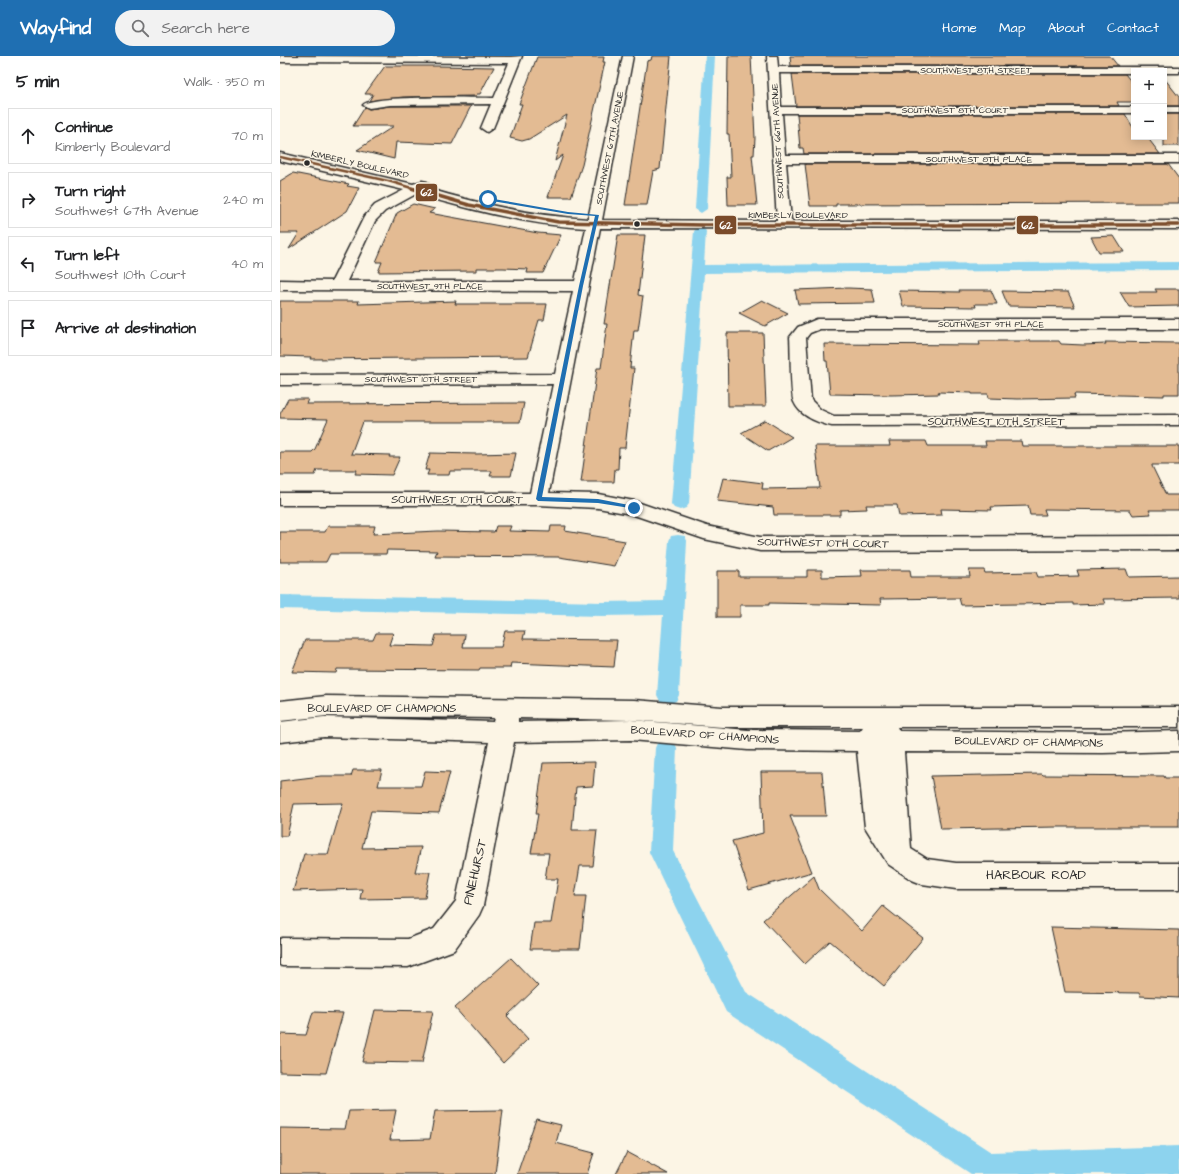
<!DOCTYPE html>
<html lang="en">
<head>
<meta charset="utf-8">
<style>
	body { margin:0; font-family:"Architects Daughter",sans-serif; background:#f2f2f2; color:#202124 }
	.controls { position:absolute; right:12px; top:12px; display:grid; overflow:hidden; border-radius:0px; box-shadow:0 2px 10px #0003 }
	.controls button { width:36px; height:36px; display:grid; place-items:center; padding:0; border:0; border-bottom:1px solid #e0e0e0; background:#fff; color:#202124; font:20px sans-serif }
	.stop { position:absolute; width:12px; height:12px; margin:-9px; border:3px solid #1f6fb2; border-radius:50%; background:#fff }
	.stop.end { background:#1f6fb2; border-color:#fff; box-shadow:0 1px 4px #0008 }
	.list { margin:0; padding:0; list-style:none }
	h2 { display:flex; justify-content:space-between; align-items:center; height:52px; margin:0; padding:0 16px; font-size:17px }
	h2 small { font-size:13px; font-weight:400; color:#757577 }
	.list li { display:grid; grid-template-columns:26px 1fr auto; gap:12px; align-items:center; box-sizing:border-box; height:56px; margin:0 8px 8px; padding:0 8px; border:1px solid #e0e0e0; border-radius:0px }
	.list b { display:block; font-size:15px; white-space:nowrap }
	.list p { margin:0; font-size:13px; white-space:nowrap; color:#757577 }
	.list em { font-size:13px; font-style:normal; color:#757577 }
	.icon { flex:none; width:22px; height:22px; fill:none; stroke:currentColor; stroke-width:2; stroke-linecap:round; stroke-linejoin:round }
	.map { position:relative; flex:none; width:899px; height:1118px; overflow:hidden }
	header { display:flex; align-items:center; gap:24px; box-sizing:border-box; height:56px; padding:0 20px; background:#1f6fb2; color:#fff }
	header strong { font-size:19px }
	nav { display:flex; gap:22px; margin-inline-start:auto; font-size:14px }
	.search { width:280px; height:36px; background:#f2f2f2; display:flex; align-items:center; gap:10px; box-sizing:border-box; padding:0 14px; border-radius:22px; color:#757577; font-size:15px }
	main { display:flex }
	aside { flex:1; background:#fff }
	.map>svg:first-child { display:block }
</style>
</head>
<body>
<header>
<strong>Wayfind</strong>
<div class="search"><svg class="icon" aria-label="search" viewBox="0 0 24 24"><circle cx="10" cy="10" r="6"/><path d="M15 15l6 6"/></svg>Search here</div>
<nav><a>Home</a><a>Map</a><a>About</a><a>Contact</a></nav>
</header>
<main>
<aside>
<h2>5 min<small>Walk · 350 m</small></h2>
<ul class="list">
<li><svg class="icon" aria-label="ahead" viewBox="0 0 24 24"><path d="M12 20V5M6 11l6-6 6 6"/></svg><div><b>Continue</b><p>Kimberly Boulevard</p></div><em>70 m</em></li>
<li><svg class="icon" aria-label="right" viewBox="0 0 24 24"><path d="M7 20v-9h11M14 6l5 5-5 5"/></svg><div><b>Turn right</b><p>Southwest 67th Avenue</p></div><em>240 m</em></li>
<li><svg class="icon" aria-label="left" viewBox="0 0 24 24"><path d="M17 20v-9H6M10 6l-5 5 5 5"/></svg><div><b>Turn left</b><p>Southwest 10th Court</p></div><em>40 m</em></li>
<li><svg class="icon" aria-label="arrive" viewBox="0 0 24 24"><path d="M6 21V4h12l-3 4 3 4H6"/></svg><div><b>Arrive at destination</b></div></li>
</ul>
</aside>
<div class="map">
<svg width="899" height="1118" viewBox="0 0 899 1118">
	<rect width="100%" height="100%" fill="#fcf5e5"/>
	<filter id="ink" filterUnits="userSpaceOnUse"><feTurbulence type="fractalNoise" baseFrequency=".025" numOctaves="2"/><feDisplacementMap in="SourceGraphic" scale="8" xChannelSelector="R" yChannelSelector="G"/><feConvolveMatrix kernelMatrix="1 2 1 2 8 2 1 2 1" color-interpolation-filters="sRGB"/></filter>
	<g filter="url(#ink)">
		<g fill="none" stroke-linecap="round" stroke-linejoin="round">
			<!-- canal -->
			<g fill="#8dd3ee" fill-rule="evenodd">
				<path d="M425,0H435L427,153L421,157L415,153Z"/>
				<path d="M420,171L426,175L424,209L899,206V214L424,217L409,448L406,452L400,454L394,452L391,448L414,175Z"/>
				<path d="M398,479L405,480L407,485L399,639L396,645L388,648L380,645L377,639L383,559L322,560L0,553V539L322,546L384,545L389,485L391,480Z"/>
				<path d="M386,683L394,685L397,692L393,795L466,936L711,1096L899,1090V1118H691L446,956L369,796L375,692L378,685Z"/>
			</g>
		</g>
		<!-- building -->
		<g fill="#e3bb93" stroke="#2b2b2b">
			<path d="M372,0H391L380,113L373,115L367,149H345L367,5L371,4Z"/>
			<path d="M448,0H471L475,82L474,99H472L477,149H448L447,121H451L449,78H447Z"/>
			<path d="M510,0H830L838,10H511Z"/>
			<path d="M257,1H324L323,6H325L302,109L291,141H268L283,99L275,105L287,59L249,83L242,85L230,82L242,48H239Z"/>
			<path d="M105,10H158L214,11L200,38H197L196,40L123,41L89,45L93,38H85Z"/>
			<path d="M512,18H845L854,29V46H837L839,50H516Z"/>
			<path d="M884,22L899,41V50H884Z"/>
			<path d="M110,50H191L172,88L116,86L114,103L77,94L114,70H73L85,51L89,53Z"/>
			<path d="M517,58H845L854,73V81H867L880,98H524L523,92H520Z"/>
			<rect x="884" y="58" width="15" height="32"/>
			<path d="M525,108H888L899,123V147L556,148V150H530Z"/>
			<path d="M13,117L69,128L67,130L79,132L67,155L9,193L19,177H0V125Z"/>
			<path d="M133,148L155,153L149,157L258,177L281,179L263,217H247L248,213L223,212H196V215L98,216L102,206H96L117,157Z"/>
			<path d="M338,179H365L358,239L363,240L358,274H354L350,312H354L345,392H339L338,413H335L334,426H301L317,312H321L327,268H324Z"/>
			<path d="M834,180L844,196H819L811,181Z"/>
			<path d="M568,232L592,233L595,247L518,248L515,234Z"/>
			<path d="M875,233H899V250L849,251L840,236H877Z"/>
			<path d="M679,234H711L717,248H695L696,251L623,250L619,235L680,236Z"/>
			<path d="M722,235L788,236L795,251L728,250Z"/>
			<path d="M482,244L508,257L485,270L459,257Z"/>
			<path d="M0,245H79L78,248L176,245L175,248H267L264,264H259L248,301L30,303L31,301L0,300Z"/>
			<path d="M447,277H483L486,350H448Z"/>
			<path d="M699,285H779L781,288L803,289L826,288L825,286L899,287V338H884V340L794,338L795,342L738,343L709,342L708,338H692V337L658,336L659,338L611,339L550,338L547,305H545L544,288L700,289Z"/>
			<path d="M8,343H28L26,348L244,347L240,366H83L71,398L110,399L109,401H120L112,419L75,418L77,414H37L35,419H0V396H32L35,393L48,363L0,362V358Z"/>
			<path d="M485,364L512,381L488,395L461,377Z"/>
			<path d="M609,385H646L648,390H706L705,385H741L742,390H899V409H872V410L886,439H899V454H869L871,458L853,459L850,454L764,453L766,459H750L748,450L711,451L712,454L661,453L662,459L619,460L617,449H586L587,453L560,454V459H494L493,451L437,445L443,422L483,427L482,433L540,432L535,390H610Z"/>
			<path d="M150,397L196,398L236,397L231,420H210L212,415H170L169,419H147L149,414H145Z"/>
			<path d="M48,470H95L93,478L158,475L214,476L216,470H231L229,475L270,476L271,470H286L285,475L345,485L334,510L279,501L155,500L157,495L107,494L106,498H50L46,506H0V476H45Z"/>
			<path d="M846,513L849,521L899,520V542L823,543L825,548L793,549V547L681,549L679,542L600,543L601,549L489,547V549H460V561H437V515H459V521H527V514H542V521L582,520L581,514H630L631,521H690L689,514H704L705,517L756,516L758,521L799,520L797,514Z"/>
			<path d="M225,575H245L243,583L337,584L334,611L231,607L230,612H200L199,614L57,613L56,617L12,616L25,584H93L96,577H113L109,589L153,590L156,579H185L183,591H221Z"/>
			<path d="M315,706L313,730L296,731L292,774H317L313,810H300L295,840H306L300,893H250L254,867H271L278,823H265L269,797H251L258,758H256L263,707Z"/>
			<path d="M73,714H102L98,730H141L145,715L170,716L159,757L91,755L82,792L141,791L135,816H150L145,842L80,843L82,833L13,835L24,798H48L63,747L14,748L7,780H0V725L41,720H71Z"/>
			<path d="M481,716H542L546,760H510L532,816L469,834L452,785L483,777Z"/>
			<path d="M762,718L763,719L884,720L885,722H899V771H777L661,773L651,720Z"/>
			<path d="M534,820L539,833L582,875L603,850L643,882L604,930L550,885L525,908L483,864Z"/>
			<path d="M771,871L899,874V942L860,940L859,937L785,936Z"/>
			<path d="M231,902L258,930L227,960L248,983L223,1007L175,952Z"/>
			<path d="M95,954L153,955L142,1007L82,1006Z"/>
			<path d="M33,956L63,957L46,1017L0,1016V978L26,979Z"/>
			<path d="M116,1054L110,1084L150,1083L155,1055L223,1054L215,1118H0V1072L65,1073L69,1055Z"/>
			<path d="M256,1063L281,1069L276,1087L314,1097L307,1118H237Z"/>
			<path d="M347,1096L388,1118H336Z"/>
		</g>
		<g fill="none" stroke-linecap="round" stroke-linejoin="round">
			<defs>
				<g id="minor">
					<path d="M0,0L231,1L242,0L213,72L207,76L201,72L211,48L110,49L89,52L83,49C90,39 196,42 214,42L229,7L0,6Z"/>
					<path d="M343,0H353L322,164L497,165L487,0H497L498,11H899V17H884V15H854V17H499L501,51H854V57H502L505,99H899V107H506L511,165H899V173L320,172L269,437L318,438L354,445L427,470L480,481L899,480V494L480,495L424,483L351,458L318,452L258,449H0V437H250L273,328L0,329V319L275,318L293,235L0,234V224L52,225L84,161L95,149L124,134L0,105V97L133,128L142,125L147,126L149,129L146,132C199,148 252,160 308,163ZM136,138C192,154 248,169 306,172L295,225H67L95,165L105,155Z"/>
					<rect x="884" y="51" width="15" height="6"/>
					<path d="M537,263H899V273H540L530,277L526,282L531,344L541,354L554,360L899,359V369L552,370C538,367 520,360 514,346C510,338 511,293 510,281L518,271Z"/>
					<path d="M46,640L354,644L442,651H899V671H617L619,675L823,677L899,675V695L823,697L624,696L631,793L647,803L676,807H899V833H676L642,828L632,824L608,808L585,771L577,695L468,694L351,684L234,686L203,850L199,859L174,894L128,911L2,910L0,909V883L2,882L128,883L154,873L176,845L209,686L44,681L0,686V666L44,661L213,666L214,662L46,660L0,665V645ZM238,662L354,664L442,671H583L580,675L468,674L351,664L238,666Z"/>
				</g>
			</defs>
			<!-- minor casing -->
			<use href="#minor" stroke="#2b2b2b" stroke-width="3"/>
			<!-- minor -->
			<use href="#minor" fill="#fcf5e5" fill-rule="evenodd"/>
			<defs>
				<path id="bus-1-far1" d="M0,101L108,125L135,133"/>
				<path id="bus-1" d="M131,132L189,149L278,166L423,169H899"/>
			</defs>
			<!-- bus-1-far1 casing -->
			<use href="#bus-1-far1" stroke="#fcf5e5" stroke-width="4"/>
			<!-- bus-1 casing -->
			<use href="#bus-1" stroke="#fcf5e5" stroke-width="5.5"/>
			<!-- bus-1-far1 -->
			<use href="#bus-1-far1" stroke="#7a4b2a" stroke-width="2.5"/>
			<!-- bus-1 -->
			<use href="#bus-1" stroke="#7a4b2a" stroke-width="3.5"/>
		</g>
	</g>
	<!-- route -->
	<path fill="#1f6fb2" d="M208,142L288,156L319,159L303,230L262,441L318,443L354,450L356,451V453L318,447L258,445L256,443L299,230L315,160L288,158L206,144Z"/>
	<!-- markers -->
	<g fill="#2b2b2b" stroke="#fcf5e5" stroke-width="1.5">
		<circle cx="27" cy="107" r="3.5"/>
		<circle cx="357" cy="168" r="3.5"/>
	</g>
	<g text-anchor="middle" dominant-baseline="central" stroke-width="3" stroke-linejoin="round" paint-order="stroke">
		<!-- far-street labels -->
		<g font-size="9" fill="#2b2b2b" stroke="#fcf5e5">
			<text x="696" y="14">SOUTHWEST 8TH STREET</text>
			<text x="675" y="54">SOUTHWEST 8TH COURT</text>
			<text transform="translate(498 85) rotate(-93)">SOUTHWEST 66TH AVENUE</text>
			<text transform="translate(330 92) rotate(-79)">SOUTHWEST 67TH AVENUE</text>
			<text x="699" y="103">SOUTHWEST 8TH PLACE</text>
			<text transform="translate(80 109) rotate(13)">KIMBERLY BOULEVARD</text>
			<text x="518" y="159">KIMBERLY BOULEVARD</text>
			<text x="150" y="230">SOUTHWEST 9TH PLACE</text>
			<text x="711" y="268">SOUTHWEST 9TH PLACE</text>
			<text x="141" y="323">SOUTHWEST 10TH STREET</text>
		</g>
		<!-- street labels -->
		<g font-size="11" fill="#2b2b2b" stroke="#fcf5e5">
			<text x="716" y="365">SOUTHWEST 10TH STREET</text>
			<text x="177" y="443">SOUTHWEST 10TH COURT</text>
			<text transform="translate(543 487) rotate(1)">SOUTHWEST 10TH COURT</text>
			<text x="102" y="652">BOULEVARD OF CHAMPIONS</text>
			<text transform="translate(425 679) rotate(4)">BOULEVARD OF CHAMPIONS</text>
			<text transform="translate(749 686) rotate(1)">BOULEVARD OF CHAMPIONS</text>
		</g>
		<!-- near-street labels -->
		<g font-size="13" fill="#2b2b2b" stroke="#fcf5e5">
			<text transform="translate(195 816) rotate(-77)">PINEHURST</text>
			<text x="756" y="819">HARBOUR ROAD</text>
		</g>
	</g>
	<g stroke="#fcf5e5" stroke-width="1.5">
		<rect x="135" y="127" width="23" height="19" rx="4" fill="#7a4b2a"/>
		<rect x="434" y="159" width="23" height="20" rx="4" fill="#7a4b2a"/>
		<rect x="736" y="159" width="23" height="20" rx="4" fill="#7a4b2a"/>
	</g>
	<g font-size="11" text-anchor="middle" font-weight="bold" fill="#fff">
		<text x="147" y="140">62</text>
		<text x="446" y="173">62</text>
		<text x="748" y="173">62</text>
	</g>
</svg>
<div class="controls">
<button>+</button>
<button>−</button>
</div>
<div class="stop" style="left:208px;top:143px"></div>
<div class="stop end" style="left:354px;top:452px"></div>
</div>
</main>
</body>
</html>
